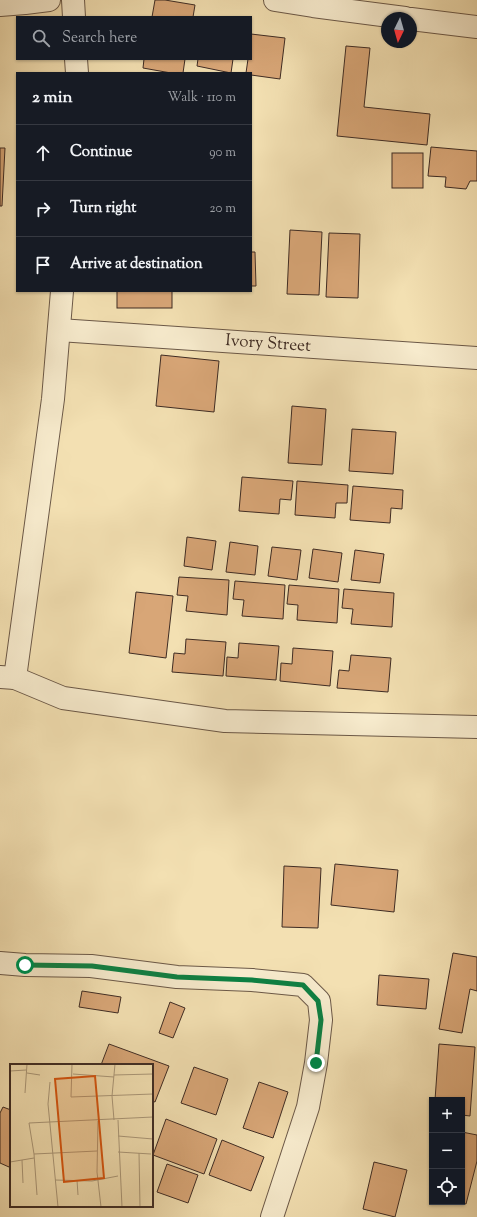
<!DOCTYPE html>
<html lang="en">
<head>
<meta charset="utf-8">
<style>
	body { margin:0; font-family:"Sorts Mill Goudy",serif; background:#242831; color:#f1f3f6 }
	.controls { position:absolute; right:12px; bottom:12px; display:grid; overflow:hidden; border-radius:0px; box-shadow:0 1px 3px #0004 }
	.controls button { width:36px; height:36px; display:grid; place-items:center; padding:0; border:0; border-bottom:1px solid #363941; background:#171b24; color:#f1f3f6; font:20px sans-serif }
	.compass { position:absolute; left:381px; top:12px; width:36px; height:36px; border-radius:50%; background:#171b24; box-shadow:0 1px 3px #0004; rotate:185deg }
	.stop { position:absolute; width:12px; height:12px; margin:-9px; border:3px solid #0b8043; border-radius:50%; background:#fff }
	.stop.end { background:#0b8043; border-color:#fff; box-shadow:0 1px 4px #0008 }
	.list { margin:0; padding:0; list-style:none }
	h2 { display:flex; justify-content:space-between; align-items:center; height:52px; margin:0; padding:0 16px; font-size:17px }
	h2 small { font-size:13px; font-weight:400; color:#9ea1a6 }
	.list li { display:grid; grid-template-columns:26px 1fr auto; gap:12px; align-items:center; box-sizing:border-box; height:56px; padding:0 16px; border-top:1px solid #363941 }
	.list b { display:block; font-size:15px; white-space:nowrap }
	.list em { font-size:13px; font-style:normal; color:#9ea1a6 }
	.icon { flex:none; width:22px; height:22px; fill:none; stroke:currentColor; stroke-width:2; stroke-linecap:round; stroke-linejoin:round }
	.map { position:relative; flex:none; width:477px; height:1217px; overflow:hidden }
	.search { position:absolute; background:#171b24; box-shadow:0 1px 3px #0004; left:16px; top:16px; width:236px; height:44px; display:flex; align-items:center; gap:10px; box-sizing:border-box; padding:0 14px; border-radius:0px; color:#9ea1a6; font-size:15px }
	.panel { position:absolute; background:#171b24; box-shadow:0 1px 3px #0004; left:16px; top:72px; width:236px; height:220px; border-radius:0px }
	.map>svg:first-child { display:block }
</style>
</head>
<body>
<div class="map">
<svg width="477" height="1217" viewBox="0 0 477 1217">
	<rect width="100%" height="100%" fill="#f3e0b2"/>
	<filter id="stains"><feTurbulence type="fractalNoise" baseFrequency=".005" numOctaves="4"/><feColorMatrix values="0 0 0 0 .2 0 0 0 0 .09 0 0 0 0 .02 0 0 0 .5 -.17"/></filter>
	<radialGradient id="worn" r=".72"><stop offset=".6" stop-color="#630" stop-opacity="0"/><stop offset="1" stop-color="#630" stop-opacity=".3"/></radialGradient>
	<!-- building -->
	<g fill="#d8a677" stroke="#3e2b23">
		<path d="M155,0H165L195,5L193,17H152Z"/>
		<path d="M251,34L285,38L280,79L251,75V73H246L248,59H251Z"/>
		<path d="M346,46L370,48L364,107L430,114L427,145L337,136Z"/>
		<path d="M144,59H185L183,73H171L143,68Z"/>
		<path d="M198,59H233L231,73L197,66Z"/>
		<path d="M431,147L477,151V181H470L466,189L445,187L446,177L428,176Z"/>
		<path d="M0,148H5L2,206H0Z"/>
		<rect x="392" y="153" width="31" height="35"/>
		<path d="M290,230L322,232L319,295L287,294Z"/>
		<path d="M329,233L360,234L358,298L326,297Z"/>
		<path d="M251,252H255L256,286H251Z"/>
		<rect x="117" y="291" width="55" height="17"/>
		<path d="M161,355L219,361L214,412L156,406Z"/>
		<path d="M292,406L326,409L322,465L288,463Z"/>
		<path d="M352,429L396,432L393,474L349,471Z"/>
		<path d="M242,477L293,481L291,500L280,499L279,514L239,511Z"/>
		<path d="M297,481L348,485L347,503H336L335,518L295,515Z"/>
		<path d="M353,486L403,490L402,509L391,508L390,523L350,520Z"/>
		<path d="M187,537L216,541L212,570L184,566Z"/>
		<path d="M230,542L258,546L255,575L226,572Z"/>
		<path d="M272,547L301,550L297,580L268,576Z"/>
		<path d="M313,549L342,553L338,582L309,578Z"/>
		<path d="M355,550L384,554L380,583L351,580Z"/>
		<path d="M179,577L229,580L227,615L186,611L188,596L177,595Z"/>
		<path d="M235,581L285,585L283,619L242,616L244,600L233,599Z"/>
		<path d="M289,585L339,589L337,623L297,620L298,605L287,604Z"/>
		<path d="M344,589L394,593L392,627L351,624L353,609L342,608Z"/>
		<path d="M136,592L173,596L166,658L129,653Z"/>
		<path d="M186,639L226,642L223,676L172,672L174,653L185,654Z"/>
		<path d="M239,643L279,646L276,680L226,676L227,657L238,658Z"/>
		<path d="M293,648L333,651L330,686L280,681L281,663L292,664Z"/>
		<path d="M351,655L391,658L388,692L337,688L339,670L349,671Z"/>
		<path d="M335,864L398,870L394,912L331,905Z"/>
		<path d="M284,866L321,868L318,928L282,927Z"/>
		<path d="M453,953L477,957V991L470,989L462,1033L439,1029Z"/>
		<path d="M379,975L429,979L426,1009L377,1005Z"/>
		<path d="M82,991L121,997L118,1013L79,1007Z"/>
		<path d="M170,1002L185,1008L173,1038L159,1033Z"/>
		<path d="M109,1044L169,1066L155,1102L152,1101V1065H101Z"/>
		<path d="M439,1044L475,1047L470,1116L462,1115V1100H435Z"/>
		<path d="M194,1067L228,1079L216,1115L181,1103Z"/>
		<path d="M259,1082L288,1092L273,1138L243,1128Z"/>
		<path d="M3,1107L11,1110V1163L9,1167L0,1163V1113Z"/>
		<path d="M166,1119L217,1139L204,1174L153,1155Z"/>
		<path d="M462,1132L477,1135V1161L466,1204L459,1202H462Z"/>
		<path d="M222,1140L264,1157L251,1191L209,1175Z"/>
		<path d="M374,1162L407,1170L395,1217L363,1209Z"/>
		<path d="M167,1164L198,1175L188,1203L157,1192Z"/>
	</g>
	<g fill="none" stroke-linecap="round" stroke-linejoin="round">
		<defs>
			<g id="minor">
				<path d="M73,0L74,17"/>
				<path d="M275,0L313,6L405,18"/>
				<path d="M0,5L25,3L49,0"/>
				<path d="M411,19L477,27"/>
				<path d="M76,59L77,73"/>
				<path d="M59,330L477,358"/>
				<path d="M0,677L15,678L63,698L225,721L477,727"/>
				<path d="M15,678L53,399L62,291"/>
				<path d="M0,963L25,965L91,966L177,977L252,980L303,985L319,1001L321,1020L316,1063L308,1107L272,1217"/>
			</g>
		</defs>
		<!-- minor casing -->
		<use href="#minor" stroke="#6b5847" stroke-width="24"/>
		<!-- minor -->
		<use href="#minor" stroke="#f7ebcd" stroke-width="22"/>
	</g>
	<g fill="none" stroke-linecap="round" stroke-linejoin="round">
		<!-- route -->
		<path stroke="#0b8043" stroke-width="5" d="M25,965L92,966L177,977L252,980L303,985L318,1001L321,1020L316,1063"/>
	</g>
	<g text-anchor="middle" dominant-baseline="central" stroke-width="3" stroke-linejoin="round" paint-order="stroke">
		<!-- street labels -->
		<g font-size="17" fill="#3e2b23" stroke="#f7ebcd">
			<text transform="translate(268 344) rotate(4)">Ivory Street</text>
		</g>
	</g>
	<!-- overview -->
	<g transform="translate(10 1064)">
		<rect width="143" height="143" fill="#f3e0b2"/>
		<path fill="none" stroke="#ab9879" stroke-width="1" d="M62,0L61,33L143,30M0,7L16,6M17,9L30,11M63,10L104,13M104,11L143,10M40,18L38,40L48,143M15,29L17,0M104,56L102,32L105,0M108,56L112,143M88,57L87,108L91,143M108,72L143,75M108,88L141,90M129,89L130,143M24,90L19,59L143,53M12,96L13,119M0,98L24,94M45,116L82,117L108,112M67,116L68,131M27,131L24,90L87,87"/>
		<path fill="#d7540e" fill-opacity="0.15" stroke="#d7540e" stroke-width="2" d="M85,12L94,114L54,118L45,15Z"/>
		<rect width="143" height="143" fill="none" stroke="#3e2b23" stroke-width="2"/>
	</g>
	<rect width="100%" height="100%" filter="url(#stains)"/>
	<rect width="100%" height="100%" fill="url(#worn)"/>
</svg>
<div class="controls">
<button>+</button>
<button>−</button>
<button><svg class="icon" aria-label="locate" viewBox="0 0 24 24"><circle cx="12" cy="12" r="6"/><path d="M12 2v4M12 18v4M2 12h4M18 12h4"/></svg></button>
</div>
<svg class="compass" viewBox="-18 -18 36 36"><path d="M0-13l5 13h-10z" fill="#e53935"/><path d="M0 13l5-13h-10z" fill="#9ea1a6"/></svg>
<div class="stop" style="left:25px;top:965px"></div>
<div class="stop end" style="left:316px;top:1063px"></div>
<div class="search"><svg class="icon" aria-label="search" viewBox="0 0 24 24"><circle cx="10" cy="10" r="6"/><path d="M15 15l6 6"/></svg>Search here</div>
<section class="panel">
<h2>2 min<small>Walk · 110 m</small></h2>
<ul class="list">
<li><svg class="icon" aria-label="ahead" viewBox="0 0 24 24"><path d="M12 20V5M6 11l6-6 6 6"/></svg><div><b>Continue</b></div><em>90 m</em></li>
<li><svg class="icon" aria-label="right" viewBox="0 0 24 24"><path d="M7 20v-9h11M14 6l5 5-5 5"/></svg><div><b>Turn right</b></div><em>20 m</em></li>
<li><svg class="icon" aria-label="arrive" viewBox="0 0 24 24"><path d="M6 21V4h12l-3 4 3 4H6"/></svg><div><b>Arrive at destination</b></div></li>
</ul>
</section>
</div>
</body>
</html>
